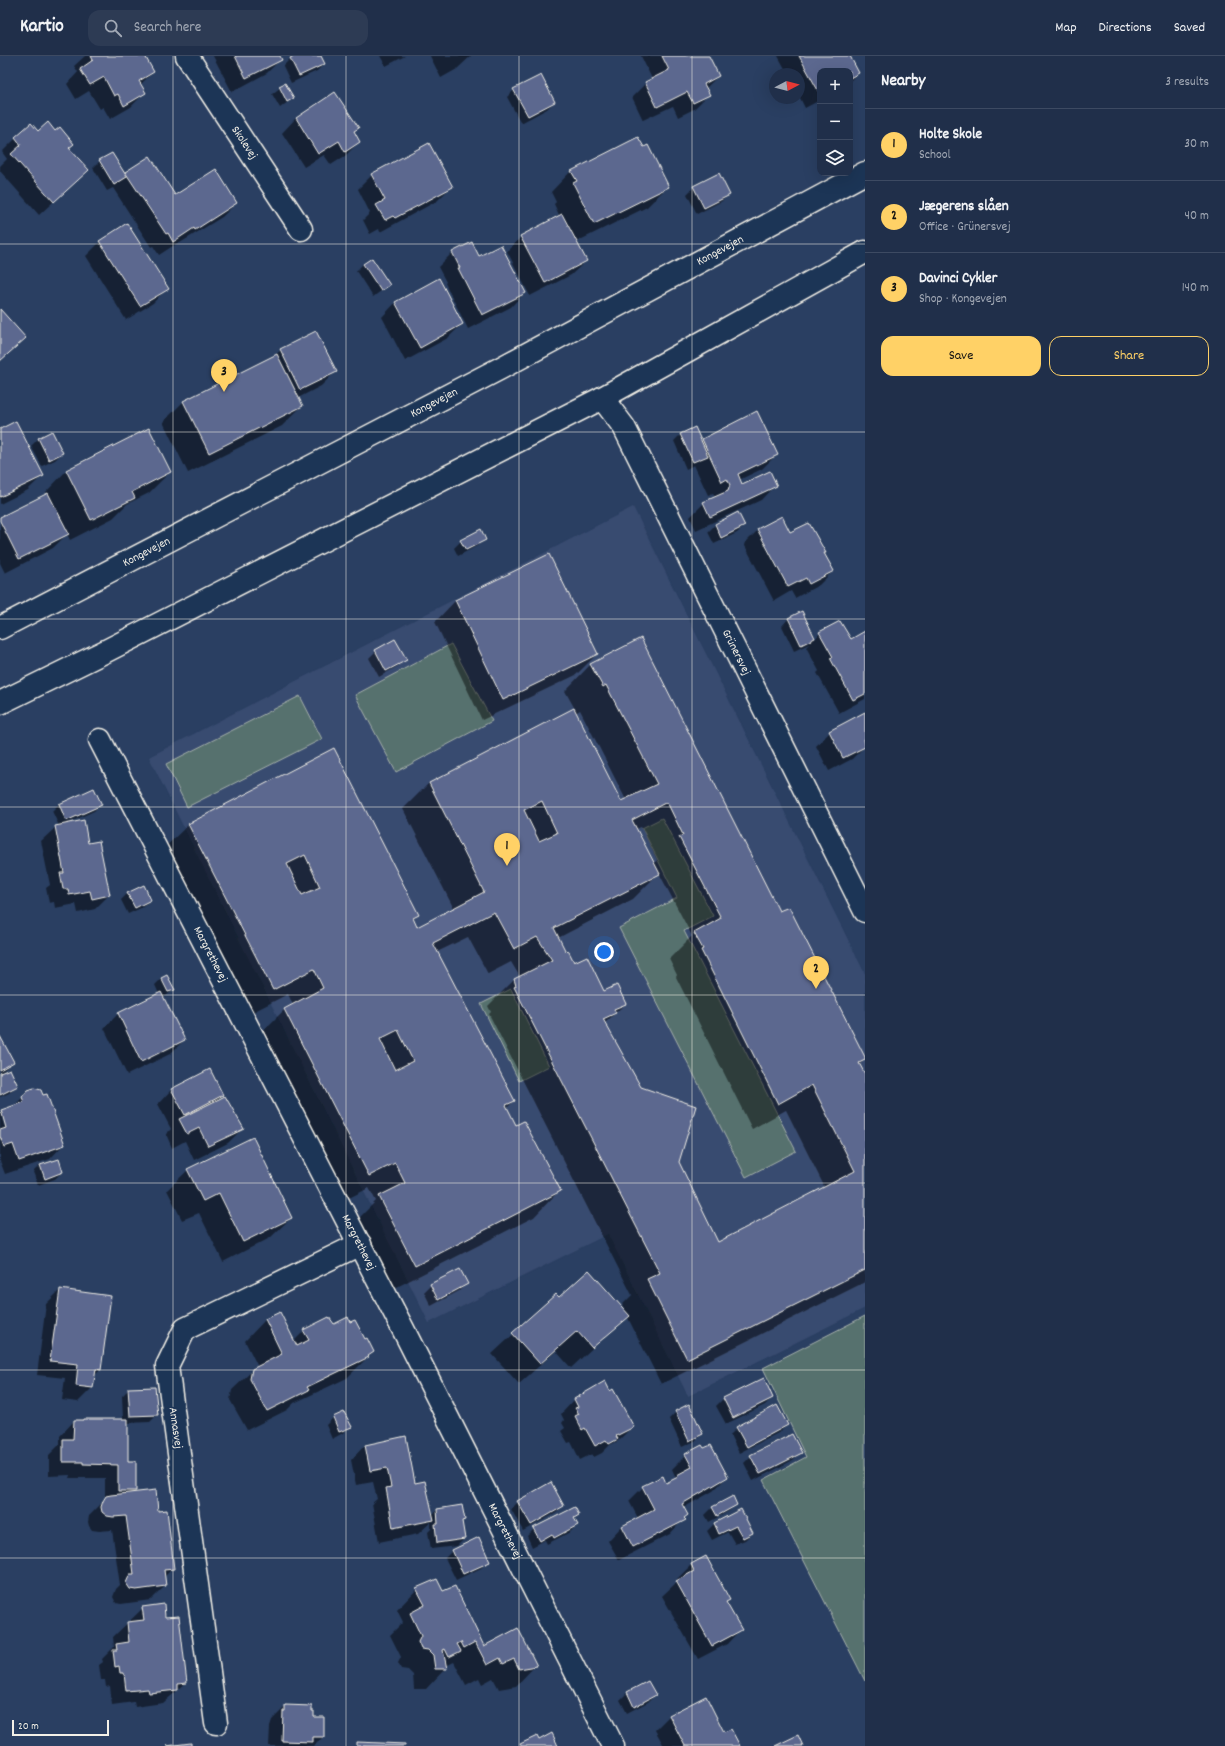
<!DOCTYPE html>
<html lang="en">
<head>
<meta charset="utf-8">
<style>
	body { margin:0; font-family:Dekko,sans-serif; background:#2d3b54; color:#f1f3f6 }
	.controls { position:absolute; right:12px; top:12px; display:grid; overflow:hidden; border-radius:8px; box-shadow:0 4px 16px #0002 }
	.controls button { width:36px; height:36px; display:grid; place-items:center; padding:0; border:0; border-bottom:1px solid #3d4a62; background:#202f4a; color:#f1f3f6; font:20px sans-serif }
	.compass { position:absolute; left:769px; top:12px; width:36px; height:36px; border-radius:50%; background:#202f4a; box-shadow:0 4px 16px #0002; rotate:83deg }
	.scale { position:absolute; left:12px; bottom:10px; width:97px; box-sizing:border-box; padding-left:4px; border:2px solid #f4f1e8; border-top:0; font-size:11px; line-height:14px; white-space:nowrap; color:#f4f1e8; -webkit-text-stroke:3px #1d3557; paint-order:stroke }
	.you { position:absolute; left:604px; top:896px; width:14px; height:14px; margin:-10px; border:3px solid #fff; border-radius:50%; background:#1a73e8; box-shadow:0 0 0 6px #1a73e833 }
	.badge { display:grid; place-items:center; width:26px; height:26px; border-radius:50%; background:#ffd166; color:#111; font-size:13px; font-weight:700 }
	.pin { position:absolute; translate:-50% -33px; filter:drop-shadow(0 1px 2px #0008) }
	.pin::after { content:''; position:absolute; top:21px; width:14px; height:12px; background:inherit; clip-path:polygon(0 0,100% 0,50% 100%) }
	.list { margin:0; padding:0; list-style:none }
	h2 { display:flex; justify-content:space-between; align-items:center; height:52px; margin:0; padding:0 16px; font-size:17px }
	h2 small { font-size:13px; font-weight:400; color:#a2a9b5 }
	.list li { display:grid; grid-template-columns:26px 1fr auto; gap:12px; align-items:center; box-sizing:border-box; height:72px; padding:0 16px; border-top:1px solid #3d4a62 }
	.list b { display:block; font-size:15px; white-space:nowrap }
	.list p { margin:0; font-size:13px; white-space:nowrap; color:#a2a9b5 }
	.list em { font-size:13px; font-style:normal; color:#a2a9b5 }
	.actions { display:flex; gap:8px; padding:12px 16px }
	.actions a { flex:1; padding:9px 0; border:1px solid #ffd166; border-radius:12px; text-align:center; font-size:14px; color:#ffd166 }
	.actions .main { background:#ffd166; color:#111 }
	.icon { flex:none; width:22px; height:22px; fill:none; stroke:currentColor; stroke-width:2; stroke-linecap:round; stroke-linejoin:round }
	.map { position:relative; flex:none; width:865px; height:1690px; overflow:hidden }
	header { display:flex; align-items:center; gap:24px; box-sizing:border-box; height:56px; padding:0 20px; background:#202f4a; border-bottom:1px solid #3d4a62 }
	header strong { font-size:19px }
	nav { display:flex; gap:22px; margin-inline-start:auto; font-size:14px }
	.search { width:280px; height:36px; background:#2d3b54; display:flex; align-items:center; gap:10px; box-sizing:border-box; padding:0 14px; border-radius:12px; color:#a2a9b5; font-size:15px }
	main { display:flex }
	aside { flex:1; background:#202f4a }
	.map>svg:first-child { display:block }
</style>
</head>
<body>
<header>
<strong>Kartio</strong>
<div class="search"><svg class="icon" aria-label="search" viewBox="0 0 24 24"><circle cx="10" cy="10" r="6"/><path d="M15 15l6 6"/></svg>Search here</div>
<nav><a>Map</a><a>Directions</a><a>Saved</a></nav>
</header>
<main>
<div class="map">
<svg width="865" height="1690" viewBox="0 0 865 1690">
	<rect width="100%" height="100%" fill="#2a3f62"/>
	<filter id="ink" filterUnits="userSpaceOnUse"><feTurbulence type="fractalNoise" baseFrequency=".025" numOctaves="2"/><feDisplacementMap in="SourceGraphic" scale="8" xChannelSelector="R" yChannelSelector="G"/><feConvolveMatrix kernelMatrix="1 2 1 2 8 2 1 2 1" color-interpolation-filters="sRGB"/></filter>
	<g filter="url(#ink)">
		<!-- built -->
		<path fill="#394b70" d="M633,451L865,918V1252L688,1340L608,1178L429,1267L149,701Z"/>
		<!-- green -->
		<g fill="#57716e" stroke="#a6b1ab">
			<path d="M451,588L492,665L396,716L355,639Z"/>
			<path d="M300,640L322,683L187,751L166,708Z"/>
			<path d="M662,762L713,860L684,875L796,1095L746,1121L619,872L677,842L642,772Z"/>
			<path d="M511,933L549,1010L519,1025L481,948Z"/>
			<path d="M865,1260V1625L763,1424L806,1401L763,1312Z"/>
		</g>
		<!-- shadow -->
		<g fill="#0007" fill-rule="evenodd">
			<path d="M85,0H144L153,16L140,29L145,36L131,51L110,63L103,51L100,53L89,35L76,43L67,28L78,16L74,10Z"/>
			<path d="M213,0H279L281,3L267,17L232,36Z"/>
			<path d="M296,0H320L324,8L317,15L291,27L283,10L290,3Z"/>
			<path d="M380,0H405L386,10Z"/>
			<path d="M430,0H471L457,13L441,22Z"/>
			<path d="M641,0H708L718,20L705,33L708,39L694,53L678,61L673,50L643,64L632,41L646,27L652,23Z"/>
			<path d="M778,0H849L858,17L850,25V15H820V44L805,52L799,40V18H788Z"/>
			<path d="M285,28L293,42L280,52L272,38Z"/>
			<path d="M514,34L554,46L547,53L521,67L507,41Z"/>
			<path d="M335,37L357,72L353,76L359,86L345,100L331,109L324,99L304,111L282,77L296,62Z"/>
			<path d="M30,68L37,77L68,92L88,114L39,159L0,115V110L7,103L2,96Z"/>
			<path d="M100,105L124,119L126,117L175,140L236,147L222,161L180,187L179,186L159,199L153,190L151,191L113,132L107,135L93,112Z"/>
			<path d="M571,115L668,130L647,151L576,186L586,205L571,219L530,240L507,195L521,181L560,161L554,148L556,146L551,136Z"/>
			<path d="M372,119L451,131L437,145L380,176L379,173L370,178L363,164L370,157L358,133Z"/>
			<path d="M694,131L729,138L722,145L697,158L687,138Z"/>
			<path d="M100,186L167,232L153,247L126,264L86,200Z"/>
			<path d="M452,197L479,201L525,236L511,251L468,273L445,227L446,226L438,211Z"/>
			<path d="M363,208L389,229L373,241L356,215Z"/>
			<path d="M396,246L462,268L448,282L405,305L382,261Z"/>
			<path d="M281,294L335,316L321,330L298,342L302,350L282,370L188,417L163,366L183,346L274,300Z"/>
			<path d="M148,373L170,416L149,437L127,448L113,462L70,484L67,478L53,492L5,517L0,507V462L47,438L46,436L66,415Z"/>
			<path d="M0,374L42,420L28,434L0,448Z"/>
			<path d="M52,377L62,397L55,404L42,410L31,390L38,383Z"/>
			<path d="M681,378L700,386L703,383L776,399L762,413L739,424L742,429H775L761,444L696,474L690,461L704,447L716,442L713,437L708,439L694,409L686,413L674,385Z"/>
			<path d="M738,457L744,470L737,477L714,488L708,476L715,469Z"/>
			<path d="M758,474L790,477L825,497L824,498L833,515L819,529L795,542L791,535L774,545L744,488Z"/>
			<path d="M484,483L477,490L458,500L454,492L461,485Z"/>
			<path d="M549,499L597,598L576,619L482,664L435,566L455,545Z"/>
			<path d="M802,556L815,583L820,577L850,584L865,577V643L839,657L817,617L819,615L806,591L809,588L794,595L782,570L788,563Z"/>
			<path d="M640,583L779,857L865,1003L859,1009L865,1020V1226L661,1328L627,1260L571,1312L556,1295L519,1328L492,1298L556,1239L559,1242L625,1254L622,1249L632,1239L489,958L491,956L488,950L514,924L520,921L511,906L488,918L468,881L437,896L514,1045L506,1053L515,1071L559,1135L534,1161L389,1235L354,1167L376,1145L369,1132L343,1145L258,980L284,954L293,949L288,938L247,959L162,794L188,769L334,694L418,858L413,864L417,872L454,853L403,753L429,727L575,653L565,635L590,609ZM580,654L626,744L621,746L576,657ZM641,771L657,804L654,808L636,773ZM659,817L692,880L669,903L677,919L676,921L752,1073L786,1054L825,1132L717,1187L677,1106L605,967L625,948L604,936L574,907L566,897L558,882L633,843Z"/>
			<path d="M376,595L405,603L398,610L379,621L369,602Z"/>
			<path d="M865,658V690L852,703L829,715L816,690L830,676Z"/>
			<path d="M59,748H101L94,755L66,768L87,788L109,839L95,853L78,857L76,848L55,852L54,846L49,847L46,832L50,829L41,785L56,771L59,770L52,755Z"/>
			<path d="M128,837L150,844L143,851L128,858L121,844Z"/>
			<path d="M162,922L174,934L163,942L184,984L170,998L127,1019L104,972L118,958L159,938L155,929Z"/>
			<path d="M0,982L12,1006L1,1017L16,1030L9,1037L0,1041Z"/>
			<path d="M172,1033L222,1039L216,1046L242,1073L228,1087L194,1104L185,1085L172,1092L166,1078L171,1073L158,1048Z"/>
			<path d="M29,1035L64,1088L50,1103L5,1118L0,1105V1056L14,1050ZM2,1062H4L7,1077Z"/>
			<path d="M40,1109L62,1116L55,1123L38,1129L33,1116Z"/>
			<path d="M188,1114L291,1162L270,1182L223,1206L199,1157L182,1164L167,1134Z"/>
			<path d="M466,1228L459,1235L431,1250L424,1236L431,1229Z"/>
			<path d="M60,1234L100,1314L94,1320L92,1332L78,1346L62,1344L65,1322L37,1319L46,1248Z"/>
			<path d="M280,1257L294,1285L304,1275L350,1267L373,1296L347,1322L294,1347L287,1354L247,1374L230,1344L232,1334L253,1314L258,1311L245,1285L265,1264Z"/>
			<path d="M763,1323L772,1342L765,1349L726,1368L716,1350L723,1343Z"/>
			<path d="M129,1333L157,1359L150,1366L127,1367V1406L135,1435L131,1438L157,1456L173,1512L164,1521L165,1530L151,1544L121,1548L116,1547L113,1541L116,1533L120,1529L112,1474L99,1475L92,1474L89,1470L88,1466L89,1460L105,1444V1422H69L70,1419L49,1420V1399L60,1388V1380L74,1365L123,1364L122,1340Z"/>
			<path d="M575,1343L632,1371L618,1385L610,1389L602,1397L594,1401L592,1398L580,1404L571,1386L568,1387L561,1375L565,1372L562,1367L564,1364L561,1358Z"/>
			<path d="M676,1356L702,1378L695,1385L682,1391L669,1363Z"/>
			<path d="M344,1357L350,1370L343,1377L332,1383L326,1369L333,1362Z"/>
			<path d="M787,1369L780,1376L739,1397L730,1379L737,1372Z"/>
			<path d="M365,1389L415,1428L432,1459L437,1454L461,1450L463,1464L461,1466L464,1483L457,1490L431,1493L428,1476L431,1473V1466L418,1478L379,1486L372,1447L377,1443L373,1426L356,1429L351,1404Z"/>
			<path d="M800,1397L793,1404L753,1425L744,1407L751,1400Z"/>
			<path d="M686,1399L727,1421L713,1435L683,1452L687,1459L670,1478L619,1504L608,1485L622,1470L638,1462L629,1445L643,1431L666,1428L673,1425L676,1422L672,1413Z"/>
			<path d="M732,1441L736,1448L729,1455L709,1466L705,1459L712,1452Z"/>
			<path d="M518,1446L563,1450L556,1457L523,1475L511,1453Z"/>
			<path d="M740,1454L752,1477L745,1484L735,1488L728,1476L712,1484L707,1475L714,1468Z"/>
			<path d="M578,1459L573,1463L577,1469L570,1476L547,1488L545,1484L532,1491L527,1480L534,1473Z"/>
			<path d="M452,1495L488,1505L481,1512L456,1524L445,1502Z"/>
			<path d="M705,1501L729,1543L726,1547L741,1573L727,1588L698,1603L662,1540L678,1525L677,1523L691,1509Z"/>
			<path d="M417,1533L442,1537L484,1591L536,1609L516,1630L499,1633L493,1622L482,1628L479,1622L466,1629L454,1606L446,1610V1612L426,1633H414L413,1619L408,1614L401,1613L398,1607L401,1601L390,1579L403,1566L397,1554Z"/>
			<path d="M143,1552L164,1562L186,1627L163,1647L135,1651L134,1646L112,1649L110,1630L106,1631L105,1624H101L99,1609L103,1606L102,1603L114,1591L113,1581Z"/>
			<path d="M648,1626L655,1639L648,1646L627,1657L620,1644L627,1637Z"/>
			<path d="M286,1650L313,1662L323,1681L314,1690H269L270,1670L272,1664Z"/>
			<path d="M669,1660L724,1677L739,1690H664L655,1674Z"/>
		</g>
		<!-- building -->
		<g fill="#5c688f" stroke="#f4f1e8" fill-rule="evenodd">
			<path d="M91,0H145L154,16L139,25L146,37L124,50L118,38L114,40L104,21L90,29L80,13L93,4Z"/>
			<path d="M235,0H280L282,4L246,22Z"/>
			<path d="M294,0H321L325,8L299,20L290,2Z"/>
			<path d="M662,0H709L719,20L704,28L710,39L693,47L687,36L657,51L645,26L669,14Z"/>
			<path d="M799,0H850L859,17L850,22V15H820V38Z"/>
			<path d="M541,19L555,46L528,60L513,33Z"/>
			<path d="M285,27L294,42L287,46L279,30Z"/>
			<path d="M335,36L359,72L354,75L360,86L345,96L339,85L318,98L296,62Z"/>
			<path d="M48,66L55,75L60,71L74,88L69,92L89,114L54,146L11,98L21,89L15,81L31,67L38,75Z"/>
			<path d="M638,81L644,91L648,89L669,131L594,168L573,127L577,125L571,115Z"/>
			<path d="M429,87L453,131L395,162L393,160L385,164L376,149L385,144L371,118Z"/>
			<path d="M112,97L127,121L114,129L99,104Z"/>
			<path d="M150,100L175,139L216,113L237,147L195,174L194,172L173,186L168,177L166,178L125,116Z"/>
			<path d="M719,117L730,139L704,152L693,130Z"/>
			<path d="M562,158L587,205L545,227L520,180Z"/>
			<path d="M127,167L169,233L140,250L99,185Z"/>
			<path d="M472,186L479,200L501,189L526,237L482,259L458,212H460L452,196Z"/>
			<path d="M372,202L390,229L381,235L363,208Z"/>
			<path d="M439,222L463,268L420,292L395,246Z"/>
			<path d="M0,253L26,282L0,305Z"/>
			<path d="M316,275L337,316L300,334L280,293Z"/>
			<path d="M277,298L303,350L209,397L183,345Z"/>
			<path d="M757,355L778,399L738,418L742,428L770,415L777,430L710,461L703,446L728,435L730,429L727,423L722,426L702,383Z"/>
			<path d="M16,365L44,420L0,441V373Z"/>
			<path d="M695,371L708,400L693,406L680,378Z"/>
			<path d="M149,372L171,416L132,436L135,442L91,464L66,414Z"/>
			<path d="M52,375L63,397L49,404L38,382Z"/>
			<path d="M48,437L69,478L19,503L0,465V461Z"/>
			<path d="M738,456L745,470L721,482L715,468Z"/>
			<path d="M782,460L790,476L809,467L826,497H824L834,515L809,528L806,522L788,531L757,473Z"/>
			<path d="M481,473L486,484L466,494L460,484Z"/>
			<path d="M549,498L598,598L503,644L455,544Z"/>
			<path d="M802,555L815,582L801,589L788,562Z"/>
			<path d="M840,565L851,583L865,575V638L853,644L830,602L833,601L819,576Z"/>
			<path d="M641,582L779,855L789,851L865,1001V1004L859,1007L865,1018V1214L687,1303L647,1223L660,1217L514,931L516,930L514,923L552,904L537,881L514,893L494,856L433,887L515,1045L506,1049L516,1069L524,1065L561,1135L415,1210L379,1140L405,1127L395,1107L369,1120L284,953L323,932L314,913L273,934L188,768L334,692L419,859L413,862L417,871L484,836L429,727L574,652L621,745L657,728L606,629L603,631L590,608ZM542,745L557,777L539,785L524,754ZM667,746L683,779L679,781L721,862L694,877L703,893L701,894L778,1048L812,1029L855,1115L718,1186L679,1106L696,1050L641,1031L603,963L616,957L614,953L626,948L617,929L604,935L587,900L574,906L568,894L566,896L554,872L660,818L632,764ZM305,799L320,831L302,839L287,808ZM398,974L413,1005L395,1014L380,983Z"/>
			<path d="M395,583L407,604L386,615L375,594Z"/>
			<path d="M865,656V682L864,683L865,691L843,702L829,675Z"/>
			<path d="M94,732L102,749L66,765L59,748Z"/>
			<path d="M84,764L88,787L99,785L110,839L92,843L90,835L69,839L68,833H63L60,817H64L55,770Z"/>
			<path d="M144,829L151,844L135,852L127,837Z"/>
			<path d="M167,919L175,934L168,936L161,922Z"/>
			<path d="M161,936L185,984L141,1006L118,957Z"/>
			<path d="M0,980L14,1006L0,1014Z"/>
			<path d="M10,1013L18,1030L0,1039V1017Z"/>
			<path d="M210,1013L223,1039L185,1059L171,1033Z"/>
			<path d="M34,1032L41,1034L43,1039L47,1038L65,1089L19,1105L13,1088L4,1091L0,1080V1074L6,1072L1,1054L24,1046L22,1041L28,1034Z"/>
			<path d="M225,1040L244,1073L208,1090L199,1072L187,1078L179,1063Z"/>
			<path d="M253,1081L292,1162L243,1186L219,1137L203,1145L187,1113Z"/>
			<path d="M59,1103L63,1116L45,1123L40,1109Z"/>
			<path d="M460,1213L468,1228L438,1244L430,1228Z"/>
			<path d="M589,1214L630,1260L592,1292L577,1275L540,1308L512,1277L556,1238L559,1241Z"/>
			<path d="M60,1233L111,1240L101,1314L96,1313L93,1332L76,1330L78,1308L50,1305Z"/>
			<path d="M280,1256L297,1290L309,1284L303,1274L329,1261L334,1268L348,1261L350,1266L355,1264L365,1283L367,1282L374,1296L368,1300L369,1301L307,1331L309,1334L267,1355L250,1323L252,1313L282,1298L265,1263Z"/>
			<path d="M764,1322L773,1342L733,1362L723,1342Z"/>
			<path d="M605,1325L610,1335L613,1333L634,1371L616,1380L618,1383L609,1388L606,1384L595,1390L585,1372L582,1374L575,1360L579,1358L575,1352L578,1351L574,1343Z"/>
			<path d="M155,1331L158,1359L130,1360L128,1332Z"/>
			<path d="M689,1348L703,1378L689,1385L675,1355Z"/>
			<path d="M777,1349L788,1369L747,1391L736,1371Z"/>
			<path d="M344,1356L352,1371L339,1376L333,1361Z"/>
			<path d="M83,1363H128V1405H136V1435H118V1409L83,1408V1406H63V1383H73L74,1364H83Z"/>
			<path d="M792,1378L802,1397L760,1418L750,1399Z"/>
			<path d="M406,1380L415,1427L425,1425L434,1464L393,1472L386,1432L391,1431L387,1412L370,1415L365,1389Z"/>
			<path d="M702,1389L704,1392L711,1389L728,1421L682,1448L688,1459L684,1462L686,1464L633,1491L622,1470L654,1453L642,1430L663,1420L666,1427L678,1421L677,1419L692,1411L685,1398Z"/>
			<path d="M551,1426L564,1450L531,1469L517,1445Z"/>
			<path d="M156,1434L158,1455L167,1454L174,1513L164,1514L166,1530L136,1534L130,1533L126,1527L130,1518H134L126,1460L113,1461L107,1460L102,1456L101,1451L103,1445L106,1440L111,1439Z"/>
			<path d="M733,1440L737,1449L717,1460L712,1451Z"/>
			<path d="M462,1449L465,1464L462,1465L465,1483L437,1487L435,1468H438L437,1453Z"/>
			<path d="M575,1451L579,1459L574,1462L578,1469L554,1482L552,1478L540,1485L533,1472Z"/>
			<path d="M741,1453L753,1477L743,1482L736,1470L719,1478L714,1467Z"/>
			<path d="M479,1481L490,1506L463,1518L452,1494Z"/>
			<path d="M706,1500L730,1544L726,1546L742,1574L712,1590L676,1525L694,1515L691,1508Z"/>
			<path d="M437,1523L443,1535L455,1530L484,1590L518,1572L537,1610L519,1613L514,1603L503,1608L500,1602L487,1609L475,1586L464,1592L461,1586L457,1588L461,1595L449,1601L445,1593L443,1594L447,1613H435L433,1599L428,1594L421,1593L418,1586L421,1580L410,1557L425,1549L416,1532Z"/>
			<path d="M164,1548L165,1561L179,1560L187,1627L178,1628V1634L149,1637L148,1633L126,1635L124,1617H120L119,1610L115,1611L113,1594H117L116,1588L129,1586L127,1566L144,1564L142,1551Z"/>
			<path d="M648,1625L656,1639L634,1651L627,1636Z"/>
			<path d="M706,1640L724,1676L731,1673L740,1690H685L669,1659Z"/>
			<path d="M285,1649L312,1650V1655H314V1661H324V1681H313V1686L282,1685L283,1655H285Z"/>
			<path d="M552,1677L558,1690H521L520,1688L537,1680L539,1684Z"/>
			<path d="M798,1679L803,1690H775Z"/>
			<path d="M357,1686L405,1688V1690H357Z"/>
			<path d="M191,1687V1690H166Z"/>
		</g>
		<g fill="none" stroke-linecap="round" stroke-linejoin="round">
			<defs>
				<g id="minor">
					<path id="s1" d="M187,0L301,173"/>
					<path id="s2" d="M602,342L624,371L865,855"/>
					<path id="s3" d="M100,684L403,1273L613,1690"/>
					<path d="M216,1667L167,1310L185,1273L360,1188"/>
				</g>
				<g id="secondary">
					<path id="s4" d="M0,572L499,313L865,117"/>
					<path d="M0,647L106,595L602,342L865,196"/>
				</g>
			</defs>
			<!-- minor casing -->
			<use href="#minor" stroke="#f4f1e8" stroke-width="25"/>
			<!-- secondary casing -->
			<use href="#secondary" stroke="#f4f1e8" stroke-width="25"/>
			<!-- minor -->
			<use href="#minor" stroke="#1d3557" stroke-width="22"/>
			<!-- secondary -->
			<use href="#secondary" stroke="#1d3557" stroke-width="22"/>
		</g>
	</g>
	<!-- grid -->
	<path fill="none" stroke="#f4f1e8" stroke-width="1" stroke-opacity="0.55" d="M173,0V1690M346,0V1690M519,0V1690M692,0V1690M0,188H865M0,376H865M0,563H865M0,751H865M0,939H865M0,1127H865M0,1314H865M0,1502H865"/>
	<g text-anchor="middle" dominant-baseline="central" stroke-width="3.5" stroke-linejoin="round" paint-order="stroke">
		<!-- street labels -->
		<g font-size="12" fill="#f4f1e8" stroke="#1d3557">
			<text stroke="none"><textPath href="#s1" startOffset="104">Skolevej</textPath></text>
			<text stroke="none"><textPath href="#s4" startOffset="813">Kongevejen</textPath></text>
			<text stroke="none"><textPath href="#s4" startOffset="489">Kongevejen</textPath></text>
			<text stroke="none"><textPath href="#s4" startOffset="165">Kongevejen</textPath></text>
			<text stroke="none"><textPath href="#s2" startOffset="288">Grünersvej</textPath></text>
			<text stroke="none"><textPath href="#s3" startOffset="241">Margrethevej</textPath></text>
			<text stroke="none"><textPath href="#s3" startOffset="565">Margrethevej</textPath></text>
			<text transform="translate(175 1372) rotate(82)">Annasvej</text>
			<text stroke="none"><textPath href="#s3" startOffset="889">Margrethevej</textPath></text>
		</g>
	</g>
</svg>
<div class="controls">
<button>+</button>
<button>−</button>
<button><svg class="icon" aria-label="layers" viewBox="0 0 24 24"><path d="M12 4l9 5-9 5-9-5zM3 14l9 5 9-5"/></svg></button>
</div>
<svg class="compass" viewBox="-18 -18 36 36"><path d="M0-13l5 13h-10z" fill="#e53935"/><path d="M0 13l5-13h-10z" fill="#a2a9b5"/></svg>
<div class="scale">20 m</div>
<div class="you"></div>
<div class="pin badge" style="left:507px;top:810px">1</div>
<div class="pin badge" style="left:816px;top:933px">2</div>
<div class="pin badge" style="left:224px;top:336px">3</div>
</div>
<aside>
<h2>Nearby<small>3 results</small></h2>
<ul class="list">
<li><span class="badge">1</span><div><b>Holte Skole</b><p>School</p></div><em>30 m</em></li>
<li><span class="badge">2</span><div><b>Jægerens slåen</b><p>Office · Grünersvej</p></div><em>40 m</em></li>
<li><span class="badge">3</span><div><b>Davinci Cykler</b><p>Shop · Kongevejen</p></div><em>140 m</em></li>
</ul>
<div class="actions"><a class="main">Save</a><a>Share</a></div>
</aside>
</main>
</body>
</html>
